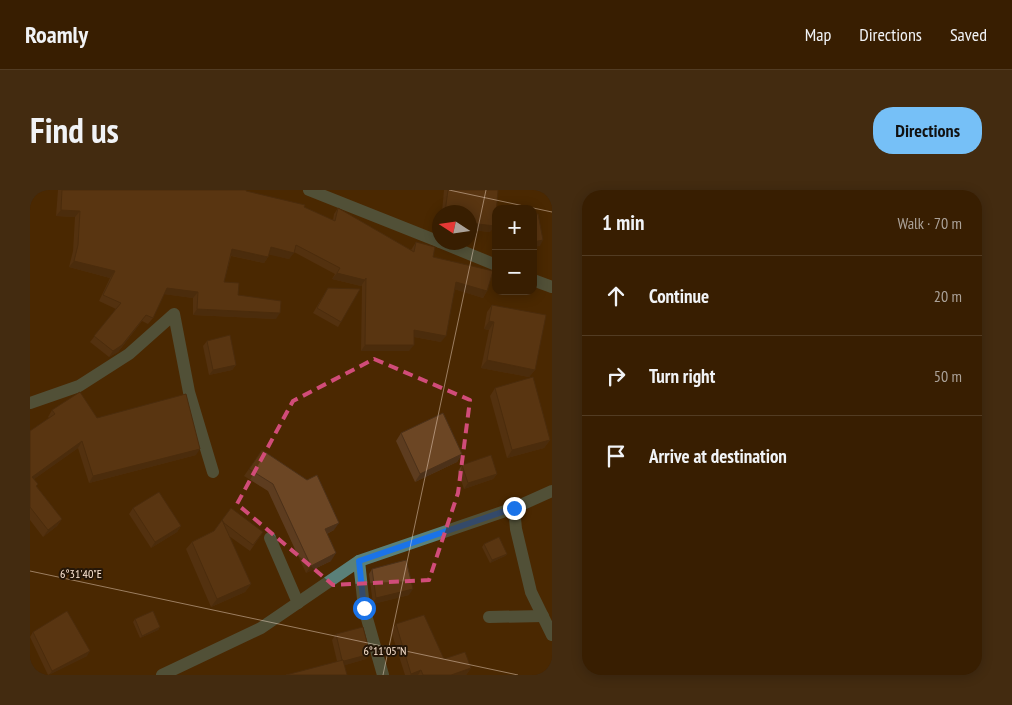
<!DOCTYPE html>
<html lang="en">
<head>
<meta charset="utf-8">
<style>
	body { margin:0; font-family:"PT Sans Narrow",sans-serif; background:#432b10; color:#f1f3f6 }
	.controls { position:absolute; right:15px; top:15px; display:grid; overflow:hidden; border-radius:10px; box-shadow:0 2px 12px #0003 }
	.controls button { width:45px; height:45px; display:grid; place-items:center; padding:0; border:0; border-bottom:1px solid #523c23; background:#381e01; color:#f1f3f6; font:25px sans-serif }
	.compass { position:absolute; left:402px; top:15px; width:45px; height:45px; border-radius:50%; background:#381e01; box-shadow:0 2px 12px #0003; rotate:282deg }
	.stop { position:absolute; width:15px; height:15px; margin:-11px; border:4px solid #1a73e8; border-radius:50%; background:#fff }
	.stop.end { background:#1a73e8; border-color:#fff; box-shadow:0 1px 5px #0008 }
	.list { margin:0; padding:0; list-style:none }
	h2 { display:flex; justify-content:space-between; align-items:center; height:65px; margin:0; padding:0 20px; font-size:21px }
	h2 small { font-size:16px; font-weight:400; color:#aba299 }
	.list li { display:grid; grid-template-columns:32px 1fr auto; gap:15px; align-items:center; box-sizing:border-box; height:80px; padding:0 20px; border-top:1px solid #523c23 }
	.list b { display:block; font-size:19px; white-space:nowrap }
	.list em { font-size:16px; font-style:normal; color:#aba299 }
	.icon { flex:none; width:28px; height:28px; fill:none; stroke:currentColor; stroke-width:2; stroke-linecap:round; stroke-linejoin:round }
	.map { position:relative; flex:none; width:522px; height:485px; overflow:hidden; border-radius:20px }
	header { display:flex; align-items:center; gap:30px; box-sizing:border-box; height:70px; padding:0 25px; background:#381e01; border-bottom:1px solid #523c23 }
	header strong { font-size:24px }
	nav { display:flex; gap:28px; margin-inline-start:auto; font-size:18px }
	.intro { display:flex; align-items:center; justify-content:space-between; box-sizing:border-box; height:120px; padding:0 30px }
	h1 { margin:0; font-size:35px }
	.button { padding:12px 22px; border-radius:20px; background:#76c0f7; color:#111; font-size:18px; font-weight:700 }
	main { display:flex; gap:30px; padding:0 30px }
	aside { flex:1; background:#381e01; border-radius:20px; box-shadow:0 2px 12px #0003 }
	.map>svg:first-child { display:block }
</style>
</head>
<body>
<header>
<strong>Roamly</strong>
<nav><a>Map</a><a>Directions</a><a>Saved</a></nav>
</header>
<div class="intro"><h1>Find us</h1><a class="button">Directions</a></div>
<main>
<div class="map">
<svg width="522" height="485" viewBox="0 0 522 485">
	<rect width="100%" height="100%" fill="#4b2801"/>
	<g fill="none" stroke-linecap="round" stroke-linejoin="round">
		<!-- minor -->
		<g stroke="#5a8079" stroke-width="12">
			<path d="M279,0L410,52"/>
			<path d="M410,52L466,75"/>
			<path d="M503,90L522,97"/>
			<path d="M0,213L49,196L99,164L144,124L159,202L183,282"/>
			<path d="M484,318L486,339L501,402L522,445"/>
			<path d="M240,348L268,413"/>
			<path d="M329,371L334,418L353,485"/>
			<path d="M459,427L513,426"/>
			<path d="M132,485L231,438L329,371L484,318L522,301"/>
		</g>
	</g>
	<!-- wall -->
	<g fill="#5d3c1f">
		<path d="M28,0H216V1L274,17L303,30L304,24L308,18L381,60L386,52L403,67L457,101L453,108L424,99L411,152L384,147L379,161H331L332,95L331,96L302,89L305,84L264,62L259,69L239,64L238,67L234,73L201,66L194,92L208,105L246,129L163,125V108L134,104L123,128L118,134L112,131L88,162L79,167L60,152L86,119L69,111L80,88L39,77L43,61L45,27L26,26Z"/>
		<path d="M414,0H468L460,42L440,40V22H412Z"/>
		<path d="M298,98L311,132L308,137L283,123Z"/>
		<path d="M462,115L505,180L499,187L451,178L459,140L454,139L457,122Z"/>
		<path d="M177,151L206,175L202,180L179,185L173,156Z"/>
		<path d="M465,198L520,250L514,258L477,268L460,206Z"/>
		<path d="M22,220L67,228L166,265L59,293L48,258L4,289L7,297L32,329L27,336L13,347L0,330V241L19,228L18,227Z"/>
		<path d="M371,243L432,264L427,272L385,292L366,251Z"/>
		<path d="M232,260L304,340L297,344L301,371L276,383L238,301L214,286Z"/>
		<path d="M432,275L467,284L463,289L434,299L428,281Z"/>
		<path d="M103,318L151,336L147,342L121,358L99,324Z"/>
		<path d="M201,318L233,342L220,361L199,346L221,394L215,402L181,417L156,359L162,352L184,341Z"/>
		<path d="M454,354L477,364L475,366L460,373L452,357Z"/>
		<path d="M342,379L379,405L343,414L339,384Z"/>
		<path d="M105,429L130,437L128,440L110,448L103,432Z"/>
		<path d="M366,434L414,469L441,478L436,485H375L361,441Z"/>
		<path d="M3,442L57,466L18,485L0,447Z"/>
		<path d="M306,444L340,464L336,469L315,475L307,471L302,450Z"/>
	</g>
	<!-- shaded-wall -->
	<g fill="#4c3119">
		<path d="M31,20L50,21L45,27L26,26Z"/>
		<path d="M440,33L465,36L460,42L440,40Z"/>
		<path d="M513,50L510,56L503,57V52Z"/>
		<path d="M241,57L264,63L259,69L236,64Z"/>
		<path d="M202,59L238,67L234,73L198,65Z"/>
		<path d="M44,71L85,81L80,88L39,77Z"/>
		<path d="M307,83L335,90L331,96L302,89Z"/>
		<path d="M426,92L457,101L453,108L421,98Z"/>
		<path d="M137,98L168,102L163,108L133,104Z"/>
		<path d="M167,119L250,123L246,129L163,125Z"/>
		<path d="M116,125L88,162L79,167L83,161Z"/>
		<path d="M459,131L464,132L459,140L454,139Z"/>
		<path d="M384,140L416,146L411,152L379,146Z"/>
		<path d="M335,155H384L379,161H331Z"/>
		<path d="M457,170L505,180L499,187L451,178Z"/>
		<path d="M206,175L202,180L179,185L183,180Z"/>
		<path d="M520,250L514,258L477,268L482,260Z"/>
		<path d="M52,251L48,258L0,292L2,287Z"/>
		<path d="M170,259L166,265L59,293L63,286Z"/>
		<path d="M432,264L427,272L385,292L390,284Z"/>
		<path d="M467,284L463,289L434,299L438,293Z"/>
		<path d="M32,329L27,336L13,347L18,340Z"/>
		<path d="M309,333L304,340L290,347L295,339Z"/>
		<path d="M151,336L147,342L121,358L125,352Z"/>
		<path d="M306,363L301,371L276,383L281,376Z"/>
		<path d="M477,364L475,366L460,373L462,370Z"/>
		<path d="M221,394L215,402L181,417L187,409Z"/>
		<path d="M383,399L379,405L343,414L346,408Z"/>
		<path d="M130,437L128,440L110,448L112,446Z"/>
		<path d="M60,461L57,466L19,485L22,481Z"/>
		<path d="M340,464L336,469L309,477L312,471Z"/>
		<path d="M441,478L436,485H421Z"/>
		<path d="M391,480L388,485H380L381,484Z"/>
	</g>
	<!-- building -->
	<g fill="#6c4624" stroke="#4c3119">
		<path d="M32,0H216V1L275,15L274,17L305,31L308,18L384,62L386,52L405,57L403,67L463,81L457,101L426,92L416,146L384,140V155H335L336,88L335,90L307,83L310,78L266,55L264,63L241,57L238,67L202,59L194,92L209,93L208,105L251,111L250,123L167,119L168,102L137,98L123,128L116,125L92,155L83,161L64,146L91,113L73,105L85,81L44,71L48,55L50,21L31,20Z"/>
		<path d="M418,0H468L465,36L440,33V22H415Z"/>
		<path d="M508,24L513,50L503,52V25Z"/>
		<path d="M298,98L330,99L311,132L287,118Z"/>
		<path d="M462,115L516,125L505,180L457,170L464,132L459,131Z"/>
		<path d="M200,145L206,175L183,180L177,151Z"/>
		<path d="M503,187L520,250L482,260L465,198Z"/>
		<path d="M50,202L67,228L156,204L170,259L63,286L52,251L2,287L8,294L6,296L32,329L18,340L0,317V241L25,224L22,220Z"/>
		<path d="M413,223L432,264L390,284L371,243Z"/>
		<path d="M232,260L277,290L287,285L309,333L295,339L306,363L281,376L243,294L219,279Z"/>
		<path d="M461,265L467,284L438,293L432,275Z"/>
		<path d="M129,302L151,336L125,352L103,318Z"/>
		<path d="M201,318L233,342L223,355L194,333L192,330Z"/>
		<path d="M192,330L221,394L187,409L162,352L184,341Z"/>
		<path d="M469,347L477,364L462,370L454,354Z"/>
		<path d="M376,370L383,399L346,408L342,379Z"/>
		<path d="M37,421L60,461L22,481L3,442Z"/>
		<path d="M123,421L130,437L112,446L105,429Z"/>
		<path d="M394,425L414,469L435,462L441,478L421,485H393L391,480L381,484L366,434Z"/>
		<path d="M333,437L340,464L314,471L313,470H312L306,444Z"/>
		<path d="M313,470L317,485H256Z"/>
	</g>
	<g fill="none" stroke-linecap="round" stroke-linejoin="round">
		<!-- route -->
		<path stroke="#1a73e8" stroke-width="6" d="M334,418L329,371L484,318"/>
	</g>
	<!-- marked area -->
	<path d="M0 0H522V485H0ZM344,169L440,210L428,303L399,390L303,395L207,314L263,211Z" fill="#4b2801" fill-opacity=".55" fill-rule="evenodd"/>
	<path fill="none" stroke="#d14c79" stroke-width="4" stroke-dasharray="10 6" stroke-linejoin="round" d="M344,169L440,210L428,303L399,390L303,395L207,314L263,211Z"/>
	<!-- ticks -->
	<path fill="none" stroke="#fee7d4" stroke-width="1" stroke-opacity="0.45" d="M419,0L522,22M0,381L488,485M353,485L456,0"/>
	<g font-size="12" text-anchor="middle" fill="#fee7d4" stroke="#251607" stroke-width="4" stroke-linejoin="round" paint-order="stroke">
		<text x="51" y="388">6°31'40"E</text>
		<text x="355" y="465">6°11'05"N</text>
	</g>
</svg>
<div class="controls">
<button>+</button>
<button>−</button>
</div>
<svg class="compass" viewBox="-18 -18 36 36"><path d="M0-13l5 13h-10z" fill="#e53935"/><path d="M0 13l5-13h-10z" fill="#aba299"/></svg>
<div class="stop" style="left:334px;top:418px"></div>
<div class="stop end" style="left:484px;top:318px"></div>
</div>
<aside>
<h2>1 min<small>Walk · 70 m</small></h2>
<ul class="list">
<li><svg class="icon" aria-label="ahead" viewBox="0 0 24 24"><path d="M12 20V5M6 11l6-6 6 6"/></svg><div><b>Continue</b></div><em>20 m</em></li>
<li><svg class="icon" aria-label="right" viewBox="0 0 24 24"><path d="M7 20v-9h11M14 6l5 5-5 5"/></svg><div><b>Turn right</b></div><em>50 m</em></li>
<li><svg class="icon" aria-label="arrive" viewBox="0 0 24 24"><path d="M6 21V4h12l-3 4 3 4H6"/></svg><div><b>Arrive at destination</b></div></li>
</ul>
</aside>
</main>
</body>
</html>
